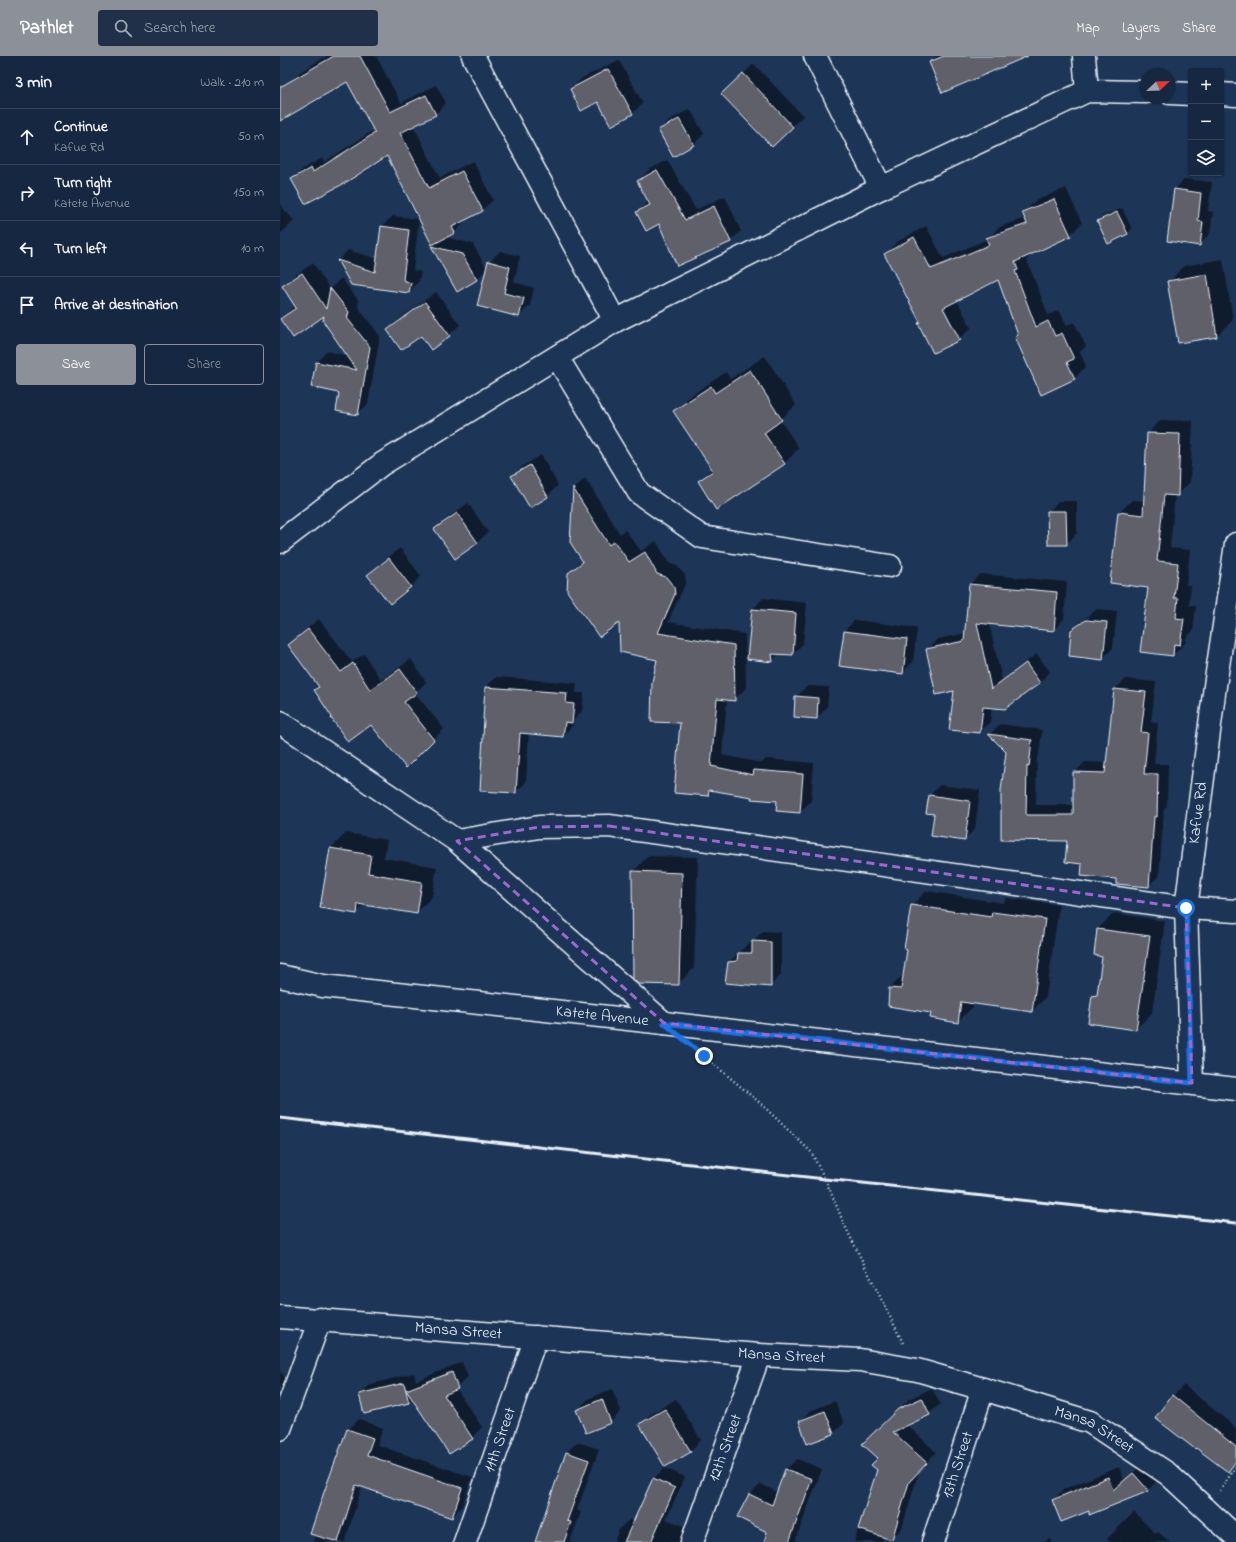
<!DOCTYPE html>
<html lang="en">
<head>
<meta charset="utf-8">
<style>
	body { margin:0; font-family:"Indie Flower",sans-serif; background:#1f3048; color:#f1f3f6 }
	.controls { position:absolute; right:12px; top:12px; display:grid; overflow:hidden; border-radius:4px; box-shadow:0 1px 3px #0004 }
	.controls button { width:36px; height:36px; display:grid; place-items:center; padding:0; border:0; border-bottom:1px solid #35445a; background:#162841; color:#f1f3f6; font:20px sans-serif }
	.compass { position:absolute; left:860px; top:12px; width:36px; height:36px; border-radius:50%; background:#162841; box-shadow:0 1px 3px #0004; rotate:67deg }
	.stop { position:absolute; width:12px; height:12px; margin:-9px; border:3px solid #1a73e8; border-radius:50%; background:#fff }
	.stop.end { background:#1a73e8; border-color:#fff; box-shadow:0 1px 4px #0008 }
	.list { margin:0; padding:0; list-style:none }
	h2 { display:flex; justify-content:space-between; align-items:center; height:52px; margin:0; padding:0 16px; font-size:17px }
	h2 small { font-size:13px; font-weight:400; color:#9ea6b1 }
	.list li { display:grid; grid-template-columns:26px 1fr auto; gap:12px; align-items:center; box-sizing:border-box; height:56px; padding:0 16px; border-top:1px solid #35445a }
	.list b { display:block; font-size:15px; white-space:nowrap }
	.list p { margin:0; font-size:13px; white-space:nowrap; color:#9ea6b1 }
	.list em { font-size:13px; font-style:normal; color:#9ea6b1 }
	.actions { display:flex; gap:8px; padding:12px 16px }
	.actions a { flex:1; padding:9px 0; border:1px solid #8c9099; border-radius:4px; text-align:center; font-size:14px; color:#8c9099 }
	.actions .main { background:#8c9099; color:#fff }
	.icon { flex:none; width:22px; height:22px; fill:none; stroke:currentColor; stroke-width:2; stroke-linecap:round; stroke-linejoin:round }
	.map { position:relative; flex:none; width:956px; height:1486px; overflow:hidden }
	header { display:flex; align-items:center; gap:24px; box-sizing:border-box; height:56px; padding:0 20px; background:#8c9099; color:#fff }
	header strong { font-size:19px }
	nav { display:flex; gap:22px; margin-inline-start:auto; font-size:14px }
	.search { width:280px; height:36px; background:#1f3048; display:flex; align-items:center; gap:10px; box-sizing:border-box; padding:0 14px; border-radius:4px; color:#9ea6b1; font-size:15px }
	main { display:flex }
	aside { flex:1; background:#162841 }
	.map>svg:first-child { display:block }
</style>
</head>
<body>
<header>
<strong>Pathlet</strong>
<div class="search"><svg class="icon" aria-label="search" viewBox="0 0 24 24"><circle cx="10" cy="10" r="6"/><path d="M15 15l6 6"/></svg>Search here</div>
<nav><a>Map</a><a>Layers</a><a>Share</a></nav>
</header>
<main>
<aside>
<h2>3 min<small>Walk · 210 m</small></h2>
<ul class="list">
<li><svg class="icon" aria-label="ahead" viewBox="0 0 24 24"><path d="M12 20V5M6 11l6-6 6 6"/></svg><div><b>Continue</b><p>Kafue Rd</p></div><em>50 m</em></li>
<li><svg class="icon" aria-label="right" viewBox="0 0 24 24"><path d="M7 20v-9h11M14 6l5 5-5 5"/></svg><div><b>Turn right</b><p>Katete Avenue</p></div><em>150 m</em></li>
<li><svg class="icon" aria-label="left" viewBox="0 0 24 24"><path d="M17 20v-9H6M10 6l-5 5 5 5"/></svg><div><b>Turn left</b></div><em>10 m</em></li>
<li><svg class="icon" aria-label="arrive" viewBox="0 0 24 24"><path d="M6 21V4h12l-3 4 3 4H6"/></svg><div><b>Arrive at destination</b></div></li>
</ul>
<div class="actions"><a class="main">Save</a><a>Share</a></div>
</aside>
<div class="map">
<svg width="956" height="1486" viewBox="0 0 956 1486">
	<rect width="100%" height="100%" fill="#1d3557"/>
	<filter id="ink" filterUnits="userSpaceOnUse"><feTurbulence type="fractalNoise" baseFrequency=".025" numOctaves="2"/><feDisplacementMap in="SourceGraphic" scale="8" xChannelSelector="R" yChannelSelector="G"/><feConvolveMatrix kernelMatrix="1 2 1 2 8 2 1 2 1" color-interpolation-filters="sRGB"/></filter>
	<g filter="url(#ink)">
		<!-- shadow -->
		<g fill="#0007" fill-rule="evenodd">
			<path d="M47,0H96L121,47L156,29L166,47L155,58L133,69L160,122L193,105L213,144L202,154L184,164L185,166L175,176L165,181L193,188L207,213L197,223L153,191L158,186L152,188L139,164L133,214L141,216L139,225L129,236L58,205L68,194L98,203L102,170L113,160L139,163L107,99L13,123L23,113L42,102L44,106L94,74L67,24L9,26L20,16Z"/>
			<path d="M657,0H745L650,7Z"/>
			<path d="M339,4L363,47L352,58L291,33L302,22Z"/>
			<path d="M474,8L523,60L492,89L453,27Z"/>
			<path d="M410,53L424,78L413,89L380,74L390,64Z"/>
			<path d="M387,104L416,154L445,140L461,175L450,185L380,167L357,156L369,145L358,125L369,114Z"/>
			<path d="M905,123L932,126L928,155L933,156L930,178L919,188L895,133Z"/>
			<path d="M786,132L802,167L790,179L748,198L749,201L747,204L768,259L779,254L787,269L794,266L806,290L800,296L806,310L795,322L736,281L739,278L718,223L677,244L691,272L679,283L641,265L605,198L617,186L646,170L663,202L708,183L719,171L746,162L744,156L755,145ZM662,247L679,280H676L660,248Z"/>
			<path d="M0,148L14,165L0,178Z"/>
			<path d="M842,152L852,173L847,178L818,165L823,160Z"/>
			<path d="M220,195L240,200L234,226L254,232L250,249L239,260L198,249L209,206Z"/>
			<path d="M943,203L953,264L937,280L899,286L889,226L904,210Z"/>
			<path d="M33,207L50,233L61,222L79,245L78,251L100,280L88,348L77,358L60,336L32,331L37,306L47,295L68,300L46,258L1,263L16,249L3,231L14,220Z"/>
			<path d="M156,236L180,269L169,279L141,278L108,274L119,263Z"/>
			<path d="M485,300L516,349L500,364L519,392L505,407L437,452L419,426L433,412L395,355L409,341L446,316L450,323Z"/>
			<path d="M881,364L913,365L910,426L897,439H895L890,492L910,494L906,529H911L909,549L916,550L913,575L906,582V586L893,599L869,531L839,457L852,444L865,445L868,377Z"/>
			<path d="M261,399L278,429L268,440L250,451L232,421L243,410Z"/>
			<path d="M305,422L340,478L345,474L361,495L376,485L389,507L397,510L405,519L406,526L388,566L465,578L466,632L454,644L447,643L442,699L482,707L486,703L534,707L531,745L520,756L498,744L434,733L428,739L378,603L289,517L303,504L291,485L294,433Z"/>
			<path d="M779,445H797V477L787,488L768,456Z"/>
			<path d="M188,447L208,476L198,486L176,502L156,473L166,463Z"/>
			<path d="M120,492L141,520L131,531L110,547L89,519L99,509Z"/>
			<path d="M700,518L787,526L784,563L774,574L709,567L722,624L757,598L770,616L760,626L725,652L712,651L710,666L699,676L675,634L647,594L658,583L686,577L690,528Z"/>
			<path d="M483,542L527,547L523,588L512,598L499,597L492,605L473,553Z"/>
			<path d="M817,553L837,555L833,592L823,602L792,574L801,565V568L810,561L809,560L801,565Z"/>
			<path d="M39,563L72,606L84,598L101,624L131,603L146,626L135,637L164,673L126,710L91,668L54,661L36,634L40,630L10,589L20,578Z"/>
			<path d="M575,564L637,572L633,606L622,617L564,575Z"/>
			<path d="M216,621L297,627L296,637H304L302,655L294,664L293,669L283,680L249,677L246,726L236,736L206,662V631Z"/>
			<path d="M846,623L876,626L871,666L878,667L874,708H888L887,750L884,753L879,820L868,830L837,822L803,807L788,784L722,783L728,696L710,678L720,668L762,674L759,699L757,702L756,749H794V717L805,706L827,707L835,633Z"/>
			<path d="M527,630L549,631L547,651L537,662L516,641Z"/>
			<path d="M660,729L700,734L695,773L684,784L650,739Z"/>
			<path d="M66,777L107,784L104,802L157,811L152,841L136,857L85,848L76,857L51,792Z"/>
			<path d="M368,800L418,801L414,912L398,928L353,816Z"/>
			<path d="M646,835L723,847L727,842L779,849L766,941L752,955L693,947V951L678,965L652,956L610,932L624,918L632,850Z"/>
			<path d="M834,857L885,865L872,957L856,973L813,941L819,935L824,900L818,873Z"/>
			<path d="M483,875L501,876V919L490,930L448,907L469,887H473V885Z"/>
			<path d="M182,1306L188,1321L176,1332L202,1371L192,1382L132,1342L128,1346L80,1338L91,1328L134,1317L136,1325Z"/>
			<path d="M0,1315L9,1327L0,1336Z"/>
			<path d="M904,1329L956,1372V1406L948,1415L893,1340Z"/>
			<path d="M652,1332L660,1348L649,1358L627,1369L656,1396L639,1415L622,1472L612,1482L604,1480L602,1486H574L598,1413L599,1402L583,1388L629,1343Z"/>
			<path d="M332,1333L341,1355L331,1366L306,1376L297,1354L308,1343Z"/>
			<path d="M396,1343L421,1384L410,1395L361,1368L371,1358Z"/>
			<path d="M555,1345L564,1367L553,1378L520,1366L530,1355Z"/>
			<path d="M79,1363L103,1372L97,1389L192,1421L182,1450L172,1461L82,1430L65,1486H33L68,1374Z"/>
			<path d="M297,1386L319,1393L297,1454L301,1456L290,1486H256L287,1396Z"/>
			<path d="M517,1403L542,1413L515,1486H485L488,1475L459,1461L470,1438L481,1428L497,1436L506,1413Z"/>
			<path d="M864,1407L878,1424L868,1434L809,1454L773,1444L784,1433L839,1411L844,1424Z"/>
			<path d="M385,1412L405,1421L386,1463L409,1472L404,1486H334L339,1473L350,1463L355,1465L374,1422Z"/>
			<path d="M854,1456L876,1478L878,1476L890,1486H830L827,1483Z"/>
			<path d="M769,1482L773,1486H765Z"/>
		</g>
		<!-- building -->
		<g fill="#5f6069" stroke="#e8f1f8">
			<path d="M54,0H80L110,56L146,39L156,59L120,77L149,132L182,115L203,155L172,171L175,177L152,189L107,100L65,127L25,148L11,123L31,112L33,116L95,77L67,26L0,65V31Z"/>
			<path d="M664,0H748L662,37L649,6Z"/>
			<path d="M328,13L353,58L331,70L318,46L301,55L290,33Z"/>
			<path d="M463,17L513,71L492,91L441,38Z"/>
			<path d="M399,63L414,89L393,101L378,74Z"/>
			<path d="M377,114L405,164L434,150L451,186L397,210L379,168L366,175L356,156L370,149L357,125Z"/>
			<path d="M894,133L921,137L918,165L923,166L920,190L887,185Z"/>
			<path d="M774,143L791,180L735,206L738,214L735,215L756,271L768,265L775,280L782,277L794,303L787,306L795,323L761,339L735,281L738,279L718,224L663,252L680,284L653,297L638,267L640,266L604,198L634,181L651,213L709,189L706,182L747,168L742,156Z"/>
			<path d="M837,156L848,178L828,188L817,165Z"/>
			<path d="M101,170L129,174L123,224L131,227L129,237L71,229L57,204L95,216Z"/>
			<path d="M151,190L182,198L197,224L177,236Z"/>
			<path d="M208,205L230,211L224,237L244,242L239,261L197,250Z"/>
			<path d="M22,217L46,253L50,232L69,256L67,262L90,291L78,359L56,355L59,337L31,331L36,306L77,314L43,265L44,260L13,282L0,263L16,252L2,230Z"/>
			<path d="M927,218L937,281L898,287L887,225Z"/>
			<path d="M145,246L170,280L151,294L141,280L121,294L107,274Z"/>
			<path d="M470,314L502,364L484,377L505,408L436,454L418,425L433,415L393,355L431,330L435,337Z"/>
			<path d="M867,377L900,378L898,440L884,439L877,505L898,507L894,542H898L896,562L904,563L900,589L894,588L893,600L860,596L868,532L830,527L838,456L863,459Z"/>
			<path d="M250,409L268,441L250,452L231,420Z"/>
			<path d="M293,432L329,489L334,485L349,506L365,496L377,518L386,521L394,531L395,538L378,577L454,589L455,645L437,643L431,710L473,719L474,714L523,718L520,757L496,755L497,745L471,743L472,741L429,734L428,740L394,737L400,667L371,666L372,626L377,604L340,596L339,567L319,581L287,535L288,517L303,506L290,486Z"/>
			<path d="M767,455H786L787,489H768Z"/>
			<path d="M177,457L198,487L175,503L154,473Z"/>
			<path d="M109,502L131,531L110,548L87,519Z"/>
			<path d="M689,528L777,536L774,575L697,567L711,633L746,607L760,627L725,653L703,651L700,677L669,674L674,635L656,639L646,593L684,585Z"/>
			<path d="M472,553L516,557L513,599L492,598L493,606L467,603Z"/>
			<path d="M806,564L827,566L823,604L789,600L791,574Z"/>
			<path d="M28,573L61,616L73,607L90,634L120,613L137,637L124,646L154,684L126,712L91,669L68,686L51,662L52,661L34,634L39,631L8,589Z"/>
			<path d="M564,575L627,583L623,618L559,610Z"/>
			<path d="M205,631L287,637L286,647L294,648L292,667L285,666L283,681L240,677L236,737L200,735L204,663H203Z"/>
			<path d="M834,633L866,636L861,676L868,677L864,718H878L877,761H874L869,831L836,828V823L801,820L802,808L785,806L787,785L721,784V734L726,696L708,678L752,684L749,711L747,710L746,759H793V716L825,717Z"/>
			<path d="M515,640L538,642L537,663L514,661Z"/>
			<path d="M649,739L690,745L685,785L651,780L654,758L646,757Z"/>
			<path d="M50,792L91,799L88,817L142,826L137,858L78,848L77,858L40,852Z"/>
			<path d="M352,815L402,817L399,929L358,928L353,923Z"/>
			<path d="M631,849L711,861L712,856L765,863L752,956L681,946L678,967L650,962L651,957L608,950L609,932L621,933L627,894L624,893Z"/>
			<path d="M817,873L870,880L856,974L808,967L812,940L817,939L822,901L814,899Z"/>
			<path d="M472,885L491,886V931L445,927L448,906L457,905L458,897H472Z"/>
			<path d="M172,1316L178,1333L164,1339L193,1383L169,1398L126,1334Z"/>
			<path d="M124,1327L129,1347L84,1358L79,1338Z"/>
			<path d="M892,1339L956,1391V1405L948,1416L916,1392L915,1393L875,1362Z"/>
			<path d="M642,1342L650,1359L613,1376L647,1407L629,1426L612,1484L578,1473L597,1414L591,1409L598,1402L582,1388L618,1353Z"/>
			<path d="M322,1343L331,1367L306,1377L296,1354Z"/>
			<path d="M385,1353L411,1396L385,1411L359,1368Z"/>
			<path d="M545,1355L554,1378L527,1388L519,1365Z"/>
			<path d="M67,1373L93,1382L87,1399L182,1432L172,1462L76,1429L58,1486L30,1478L44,1436Z"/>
			<path d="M286,1396L309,1404L287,1465L291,1466L284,1486H255Z"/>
			<path d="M505,1413L532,1423L509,1486H484L487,1476L457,1461L469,1438L492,1449Z"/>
			<path d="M853,1417L869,1435L809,1459V1455L781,1466L772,1444L828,1421L833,1434Z"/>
			<path d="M373,1422L395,1432L371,1486H344Z"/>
		</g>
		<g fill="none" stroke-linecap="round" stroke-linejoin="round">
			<defs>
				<g id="minor">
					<path d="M193,0L335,265"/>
					<path d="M535,0L601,132"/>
					<path d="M804,0L807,35"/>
					<path d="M890,37L911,38"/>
					<path d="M941,38L956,39"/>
					<path d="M277,301L359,437L422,481L610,510"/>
					<path d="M0,486L102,408L335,265L601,132L807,35L866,36"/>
					<path d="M0,666L177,785L384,967"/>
					<path d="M177,785L259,771L329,770L906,852L956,855"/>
					<path id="s1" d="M0,920L43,930L384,967L956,1033"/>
					<path id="s2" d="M912,1027L906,852L935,630L956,488"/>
					<path id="s3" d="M0,1261L479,1299L580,1304L637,1314L703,1333L810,1366L888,1418L956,1481"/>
					<path d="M0,1373L40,1263"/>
					<path id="s4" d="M185,1486L256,1281"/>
					<path id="s5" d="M412,1486L479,1299"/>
					<path id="s6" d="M653,1486L703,1333"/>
				</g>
			</defs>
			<!-- minor casing -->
			<use href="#minor" stroke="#e8f1f8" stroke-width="25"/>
			<!-- path -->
			<g stroke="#e8f1f8" stroke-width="2.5" stroke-dasharray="1 3" stroke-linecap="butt">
				<path d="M417,994L479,1046L531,1096L545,1123L565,1170L624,1289"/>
				<path d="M940,1435L956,1410"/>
			</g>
			<!-- minor -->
			<use href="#minor" stroke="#1d3557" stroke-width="22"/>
			<!-- rail -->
			<path stroke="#e8f1f8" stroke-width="3" d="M0,1062L545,1123L956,1167"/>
		</g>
	</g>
	<g fill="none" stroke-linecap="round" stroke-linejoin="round" filter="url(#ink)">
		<!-- route -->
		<path stroke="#1a73e8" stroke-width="5" d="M424,1000L384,967L912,1027L906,852"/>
	</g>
	<!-- marked area -->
	<path fill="none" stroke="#9c67d0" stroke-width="3" stroke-dasharray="8 5" stroke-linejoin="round" d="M329,770L906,852L912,1027L384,967L177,785L259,771Z"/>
	<g text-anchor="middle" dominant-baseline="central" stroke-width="4" stroke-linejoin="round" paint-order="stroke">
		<!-- street labels -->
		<g font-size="16" fill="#e8f1f8" stroke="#1d3557">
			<text stroke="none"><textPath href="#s2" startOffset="271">Kafue Rd</textPath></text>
			<text stroke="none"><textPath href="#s1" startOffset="325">Katete Avenue</textPath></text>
			<text stroke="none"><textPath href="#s3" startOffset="179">Mansa Street</textPath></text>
			<text stroke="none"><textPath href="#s3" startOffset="503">Mansa Street</textPath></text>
			<text stroke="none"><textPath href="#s3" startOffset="827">Mansa Street</textPath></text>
			<text stroke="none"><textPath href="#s4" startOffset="108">11th Street</textPath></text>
			<text stroke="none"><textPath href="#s5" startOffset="100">12th Street</textPath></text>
			<text stroke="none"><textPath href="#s6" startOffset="81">13th Street</textPath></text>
		</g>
	</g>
</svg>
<div class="controls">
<button>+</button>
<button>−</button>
<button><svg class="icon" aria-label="layers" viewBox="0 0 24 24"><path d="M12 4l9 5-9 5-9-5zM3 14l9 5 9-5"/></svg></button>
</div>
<svg class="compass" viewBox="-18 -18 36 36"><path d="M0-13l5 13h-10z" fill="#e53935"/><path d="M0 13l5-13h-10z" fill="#9ea6b1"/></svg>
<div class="stop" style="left:906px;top:852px"></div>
<div class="stop end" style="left:424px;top:1000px"></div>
</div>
</main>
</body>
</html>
